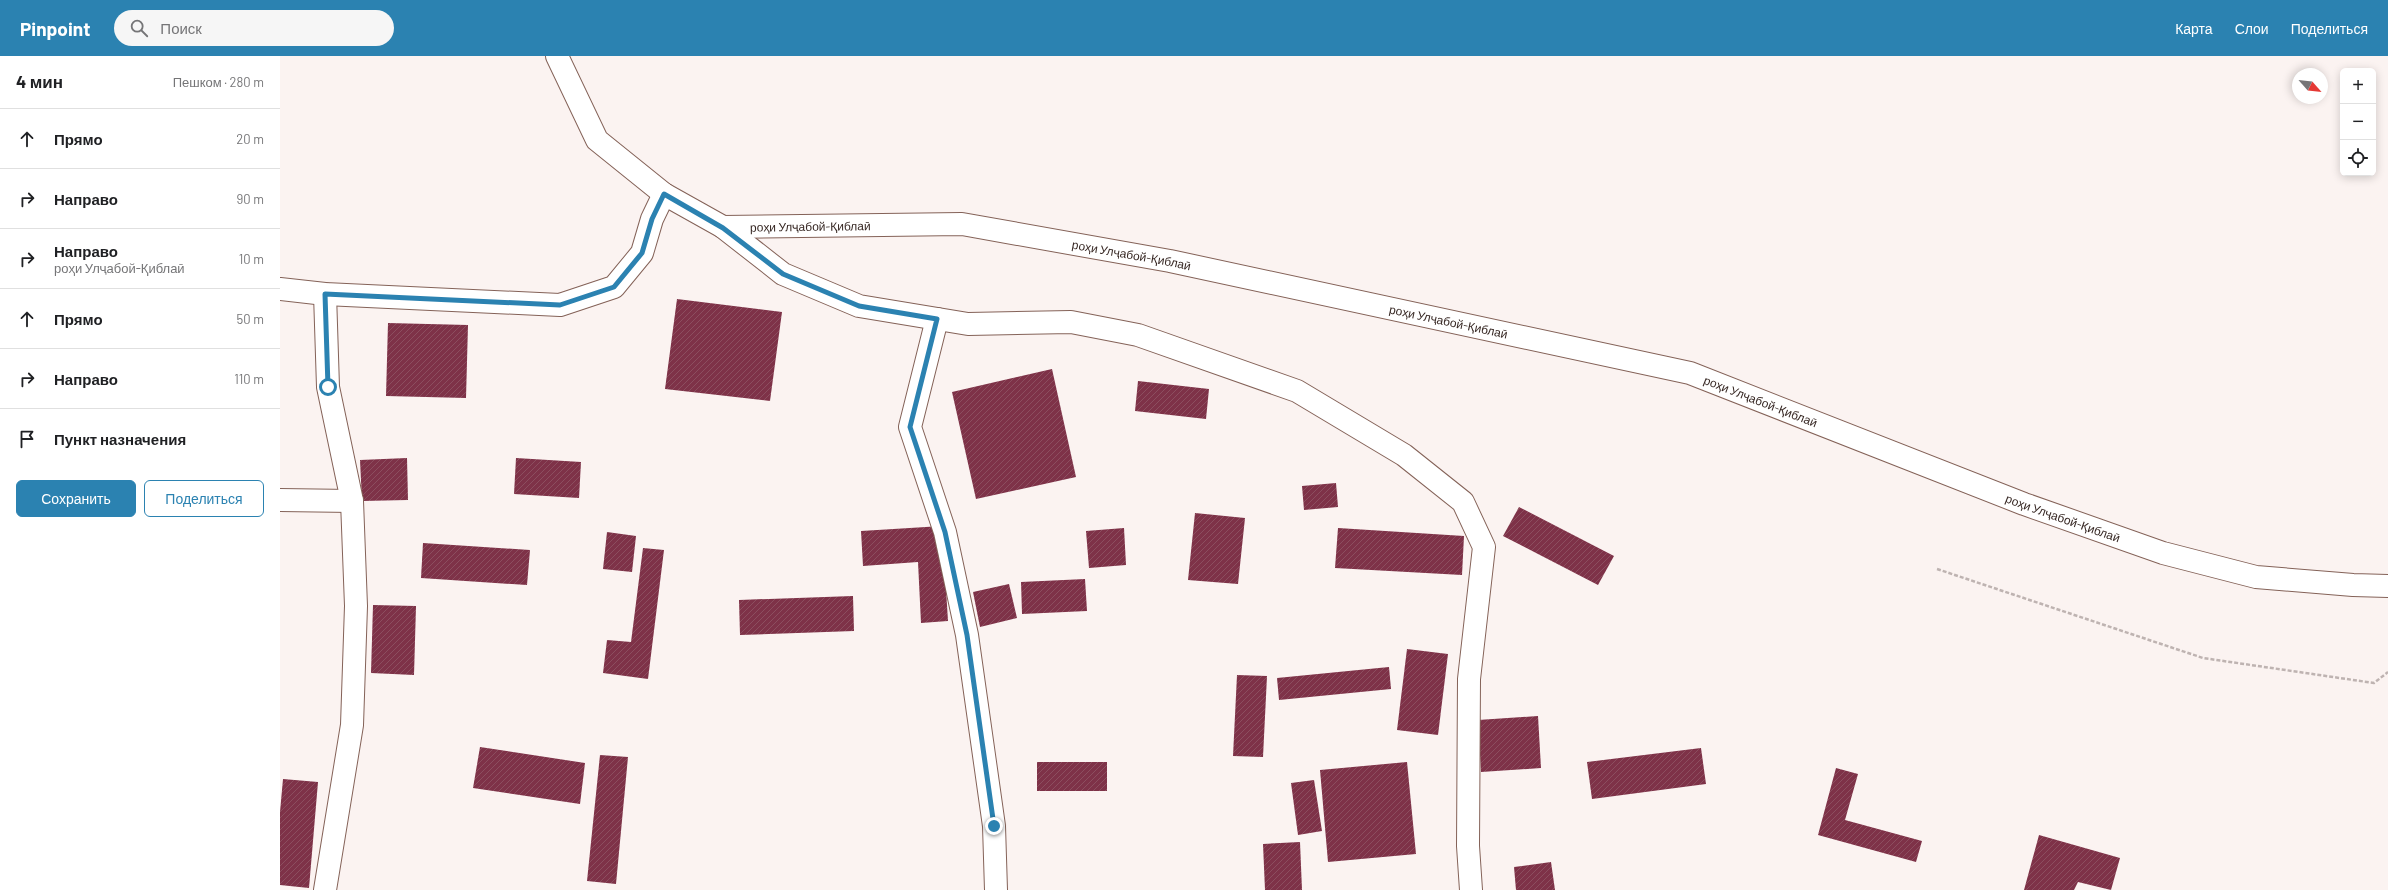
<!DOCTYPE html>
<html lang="ru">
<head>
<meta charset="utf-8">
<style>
	body { margin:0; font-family:Barlow,sans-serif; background:#f6f6f6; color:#202124 }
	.controls { position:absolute; right:12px; top:12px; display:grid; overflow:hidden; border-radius:6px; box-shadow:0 2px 10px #0003 }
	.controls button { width:36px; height:36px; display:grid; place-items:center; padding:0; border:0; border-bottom:1px solid #e0e0e0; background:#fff; color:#202124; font:20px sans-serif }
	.compass { position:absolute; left:2012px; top:12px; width:36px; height:36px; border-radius:50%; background:#fff; box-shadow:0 2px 10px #0003; rotate:117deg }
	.stop { position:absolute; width:12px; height:12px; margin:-9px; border:3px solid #2b82b1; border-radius:50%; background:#fff }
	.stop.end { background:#2b82b1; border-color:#fff; box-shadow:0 1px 4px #0008 }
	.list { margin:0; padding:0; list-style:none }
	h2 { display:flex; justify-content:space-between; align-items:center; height:52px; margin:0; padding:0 16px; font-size:17px }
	h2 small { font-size:13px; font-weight:400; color:#757577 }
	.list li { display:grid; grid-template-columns:26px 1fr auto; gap:12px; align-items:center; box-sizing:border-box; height:60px; padding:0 16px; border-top:1px solid #e0e0e0 }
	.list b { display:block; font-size:15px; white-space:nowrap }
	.list p { margin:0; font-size:13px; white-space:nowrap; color:#757577 }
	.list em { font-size:13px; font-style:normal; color:#757577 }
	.actions { display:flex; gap:8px; padding:12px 16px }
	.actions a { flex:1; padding:9px 0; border:1px solid #2b82b1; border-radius:6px; text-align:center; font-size:14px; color:#2b82b1 }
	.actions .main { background:#2b82b1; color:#fff }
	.icon { flex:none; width:22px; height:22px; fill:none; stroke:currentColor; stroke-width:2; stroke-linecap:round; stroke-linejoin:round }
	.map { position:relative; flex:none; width:2108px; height:834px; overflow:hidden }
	header { display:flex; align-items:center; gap:24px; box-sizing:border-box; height:56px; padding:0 20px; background:#2b82b1; color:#fff }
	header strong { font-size:19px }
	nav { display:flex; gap:22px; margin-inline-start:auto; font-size:14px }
	.search { width:280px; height:36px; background:#f6f6f6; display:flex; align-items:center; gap:10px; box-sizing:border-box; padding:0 14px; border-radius:22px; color:#757577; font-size:15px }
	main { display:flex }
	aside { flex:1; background:#fff }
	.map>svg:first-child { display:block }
</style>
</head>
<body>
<header>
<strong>Pinpoint</strong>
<div class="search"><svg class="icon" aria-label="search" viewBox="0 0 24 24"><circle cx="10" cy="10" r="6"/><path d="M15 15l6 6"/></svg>Поиск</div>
<nav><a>Карта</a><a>Слои</a><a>Поделиться</a></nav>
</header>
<main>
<aside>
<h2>4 мин<small>Пешком · 280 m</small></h2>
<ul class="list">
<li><svg class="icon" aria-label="ahead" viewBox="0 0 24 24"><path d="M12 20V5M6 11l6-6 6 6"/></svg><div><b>Прямо</b></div><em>20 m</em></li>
<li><svg class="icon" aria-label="right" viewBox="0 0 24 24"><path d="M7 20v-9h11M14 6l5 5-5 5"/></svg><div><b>Направо</b></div><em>90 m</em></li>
<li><svg class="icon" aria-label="right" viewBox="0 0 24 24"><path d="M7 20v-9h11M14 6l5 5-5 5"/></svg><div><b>Направо</b><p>роҳи Улҷабой-Қиблаӣ</p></div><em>10 m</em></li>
<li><svg class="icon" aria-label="ahead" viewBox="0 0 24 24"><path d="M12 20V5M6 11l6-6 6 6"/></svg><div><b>Прямо</b></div><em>50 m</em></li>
<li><svg class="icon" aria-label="right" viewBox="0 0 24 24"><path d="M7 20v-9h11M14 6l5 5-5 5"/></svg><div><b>Направо</b></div><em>110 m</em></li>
<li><svg class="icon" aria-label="arrive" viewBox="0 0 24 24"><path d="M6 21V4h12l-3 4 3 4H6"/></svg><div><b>Пункт назначения</b></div></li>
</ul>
<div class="actions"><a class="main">Сохранить</a><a>Поделиться</a></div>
</aside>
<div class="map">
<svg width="2108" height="834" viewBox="0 0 2108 834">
	<defs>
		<pattern id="building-hatch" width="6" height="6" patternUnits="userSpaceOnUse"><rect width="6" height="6" fill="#7e3248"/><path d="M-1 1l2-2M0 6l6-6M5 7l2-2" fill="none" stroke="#8c4e5f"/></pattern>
	</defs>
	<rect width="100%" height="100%" fill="#fbf3f1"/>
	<!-- building -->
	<g fill="url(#building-hatch)">
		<path d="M397,243L502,256L490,345L385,333Z"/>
		<path d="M108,267L188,269L186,342L106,340Z"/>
		<path d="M772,313L796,421L696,443L672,336Z"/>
		<path d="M858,325L929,333L926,363L855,355Z"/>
		<path d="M127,402L128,444L82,445L80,404Z"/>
		<path d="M236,402L301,406L299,442L234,438Z"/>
		<path d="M1056,427L1058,451L1024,454L1022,430Z"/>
		<path d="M1239,451L1334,500L1318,529L1223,480Z"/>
		<path d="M915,457L965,462L958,528L908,524Z"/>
		<path d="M662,470L668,565L641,567L638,506L583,510L581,475Z"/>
		<path d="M844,472L846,509L809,512L806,475Z"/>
		<path d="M1058,472L1184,480L1182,519L1055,512Z"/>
		<path d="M327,476L356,480L352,516L323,513Z"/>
		<path d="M143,487L250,494L247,529L141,522Z"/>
		<path d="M363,492L384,494L368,623L323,617L327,584L351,586Z"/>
		<path d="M805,523L807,555L742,558L741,526Z"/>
		<path d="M729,528L737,562L700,571L693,536Z"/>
		<path d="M573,540L574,575L460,579L459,544Z"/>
		<path d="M93,549L136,550L134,619L91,617Z"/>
		<path d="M1127,593L1168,598L1158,679L1117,674Z"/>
		<path d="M1109,611L1111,633L999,644L997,622Z"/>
		<path d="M957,619L987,620L983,701L953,700Z"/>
		<path d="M1258,660L1261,712L1201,716L1198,664Z"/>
		<path d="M200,691L305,707L300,748L193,732Z"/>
		<path d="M1421,692L1426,728L1312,743L1307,706Z"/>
		<path d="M320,699L348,701L336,828L307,825Z"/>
		<rect x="757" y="706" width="70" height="29"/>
		<path d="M1127,706L1136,798L1048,806L1040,714Z"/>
		<path d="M1556,712L1578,718L1565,764L1642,785L1636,806L1538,779Z"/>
		<path d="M3,723L38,726L29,832L0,829V756Z"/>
		<path d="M1034,724L1042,775L1018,779L1011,727Z"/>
		<path d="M1759,779L1840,802L1831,834L1798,826L1794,834H1744Z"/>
		<path d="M1020,786L1022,834H985L983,788Z"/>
		<path d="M1271,806L1275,834H1236L1234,811Z"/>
	</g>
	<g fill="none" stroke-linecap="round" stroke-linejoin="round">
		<defs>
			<g id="street">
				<path d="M443,171L503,218L579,250L688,268L791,266L858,279L1017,335L1124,399L1183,446L1204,491L1189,623L1188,790L1191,834"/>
				<path d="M0,233L45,238L280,249L334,231L362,197L372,163L384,138"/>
				<path d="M45,238L48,331L72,445L76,550L72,669L45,834"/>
				<path d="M657,263L630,371L665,476L687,579L714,770L716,834"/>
				<path d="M0,444L72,445"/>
			</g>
			<g id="secondary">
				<path id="s1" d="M277,0L317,84L384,138L443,171L682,168L890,205L1410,317L1744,448L1883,497L1976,521L2073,529L2108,530"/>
			</g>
		</defs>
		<!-- street casing -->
		<use href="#street" stroke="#846258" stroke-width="24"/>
		<!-- secondary casing -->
		<use href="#secondary" stroke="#846258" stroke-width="24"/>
		<!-- path -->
		<path stroke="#beb3b1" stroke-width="2.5" stroke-dasharray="4 2" stroke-linecap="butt" d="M1657,513L1923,602L2094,627L2108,616"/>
		<!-- street -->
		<use href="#street" stroke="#fff" stroke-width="22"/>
		<!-- secondary -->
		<use href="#secondary" stroke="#fff" stroke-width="22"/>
	</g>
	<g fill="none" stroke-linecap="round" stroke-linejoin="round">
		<!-- route -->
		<path stroke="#2b82b1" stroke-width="5" d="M48,331L45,238L280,249L334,231L362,197L372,163L384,138L443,172L503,218L579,250L657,263L630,371L665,476L687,579L714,770"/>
	</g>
	<g text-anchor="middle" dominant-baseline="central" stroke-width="4" stroke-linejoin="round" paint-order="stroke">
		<!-- street labels -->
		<g font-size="12" fill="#372824" stroke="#fff">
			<text stroke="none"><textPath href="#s1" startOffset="334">роҳи Улҷабой-Қиблаӣ</textPath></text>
			<text stroke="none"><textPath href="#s1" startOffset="658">роҳи Улҷабой-Қиблаӣ</textPath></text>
			<text stroke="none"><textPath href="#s1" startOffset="982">роҳи Улҷабой-Қиблаӣ</textPath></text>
			<text stroke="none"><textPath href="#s1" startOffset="1305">роҳи Улҷабой-Қиблаӣ</textPath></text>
			<text stroke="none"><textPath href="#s1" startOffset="1629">роҳи Улҷабой-Қиблаӣ</textPath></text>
		</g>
	</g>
</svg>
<div class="controls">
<button>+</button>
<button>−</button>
<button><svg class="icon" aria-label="locate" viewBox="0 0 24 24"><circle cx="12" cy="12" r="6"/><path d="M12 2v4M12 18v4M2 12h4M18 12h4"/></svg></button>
</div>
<svg class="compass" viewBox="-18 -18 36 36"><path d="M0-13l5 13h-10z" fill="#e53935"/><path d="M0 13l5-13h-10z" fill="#757577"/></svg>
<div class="stop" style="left:48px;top:331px"></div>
<div class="stop end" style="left:714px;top:770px"></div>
</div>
</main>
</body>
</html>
